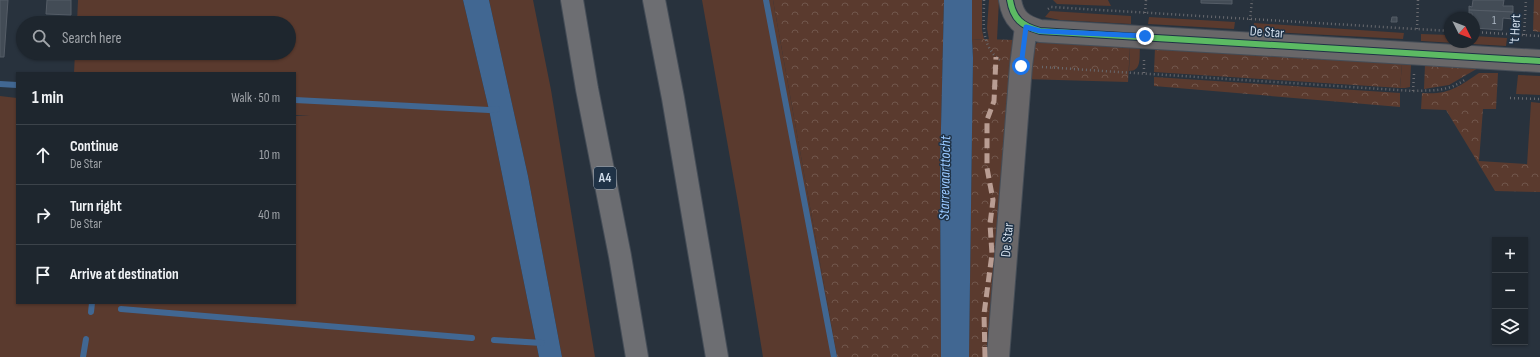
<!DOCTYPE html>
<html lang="en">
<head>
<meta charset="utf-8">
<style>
	body { margin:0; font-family:"Sofia Sans Condensed",sans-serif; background:#2b323a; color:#f1f3f6 }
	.controls { position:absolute; right:12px; bottom:12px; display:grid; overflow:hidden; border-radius:0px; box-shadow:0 1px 3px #0004 }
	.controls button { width:36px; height:36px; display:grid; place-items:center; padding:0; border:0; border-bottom:1px solid #3c434a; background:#1e262e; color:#f1f3f6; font:20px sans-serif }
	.compass { position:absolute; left:1444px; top:12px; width:36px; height:36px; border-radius:50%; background:#1e262e; box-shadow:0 1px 3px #0004; rotate:132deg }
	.stop { position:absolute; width:12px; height:12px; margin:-9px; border:3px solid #1a73e8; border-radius:50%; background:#fff }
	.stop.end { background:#1a73e8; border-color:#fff; box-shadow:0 1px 4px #0008 }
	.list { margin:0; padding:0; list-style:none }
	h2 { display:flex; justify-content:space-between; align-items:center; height:52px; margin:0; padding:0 16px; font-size:17px }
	h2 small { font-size:13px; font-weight:400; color:#a1a5aa }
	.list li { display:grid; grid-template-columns:26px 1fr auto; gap:12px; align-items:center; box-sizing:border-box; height:60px; padding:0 16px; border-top:1px solid #3c434a }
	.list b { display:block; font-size:15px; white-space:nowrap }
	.list p { margin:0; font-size:13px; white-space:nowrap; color:#a1a5aa }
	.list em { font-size:13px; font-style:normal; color:#a1a5aa }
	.icon { flex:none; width:22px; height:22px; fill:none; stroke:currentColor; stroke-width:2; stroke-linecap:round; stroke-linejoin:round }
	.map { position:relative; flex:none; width:1540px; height:357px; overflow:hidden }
	.search { position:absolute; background:#1e262e; box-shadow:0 1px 3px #0004; left:16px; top:16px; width:280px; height:44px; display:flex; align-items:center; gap:10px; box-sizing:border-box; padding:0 14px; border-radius:22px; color:#a1a5aa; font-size:15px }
	.panel { position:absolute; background:#1e262e; box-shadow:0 1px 3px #0004; left:16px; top:72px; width:280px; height:232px; border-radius:0px }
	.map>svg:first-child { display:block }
</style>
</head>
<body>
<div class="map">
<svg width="1540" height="357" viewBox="0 0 1540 357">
	<defs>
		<pattern id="forest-crowns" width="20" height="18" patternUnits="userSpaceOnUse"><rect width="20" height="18" fill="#5a3a2e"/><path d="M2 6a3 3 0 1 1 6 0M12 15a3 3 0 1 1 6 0" fill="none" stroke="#71564c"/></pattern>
	</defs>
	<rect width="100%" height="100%" fill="#28323d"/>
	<!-- green -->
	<g fill="#5a3a2e">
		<path d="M78,0H463L489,110L539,357H0V96L17,98V303H295V116H310L295,115V101L429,107L295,99V73H74L75,53H289V23H77Z"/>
		<path d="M489,0H533L551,90L595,357H562L528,176Z"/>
		<path d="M702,0H773L837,357H763L738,203Z"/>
		<path d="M972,0H982V30L984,39L972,40Z"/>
		<path d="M989,0H999L997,40H989L987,28Z"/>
		<path d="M1053,0H1108L1111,6L1057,4Z"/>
		<path d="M1050,11L1131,16V24L1060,20L1045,17Z"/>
		<path d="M1149,17L1235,22L1234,29L1148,24Z"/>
		<path d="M1254,23L1404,33L1403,39L1253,31Z"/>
		<path d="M1421,34L1450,35V42H1474V36L1507,38L1506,46L1421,41Z"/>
		<path d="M1130,46L1140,47C1139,58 1142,71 1129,71Z"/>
		<path d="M1402,64L1411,65L1410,87L1405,88H1400Z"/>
		<path d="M1518,75L1540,76V95L1516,94Z"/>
		<path d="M1531,102L1540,103V165H1527Z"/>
	</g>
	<!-- forest -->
	<g fill="url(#forest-crowns)">
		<path d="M773,0H944L940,170L941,357H837Z"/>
		<path d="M1534,0H1540V32L1533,31Z"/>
		<path d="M984,39L1015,40L995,357H969L973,58L972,40Z"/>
		<path d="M1039,41L1130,46L1128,82L1023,79L1032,48Z"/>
		<path d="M1155,48L1402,64L1400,88L1154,72Z"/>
		<path d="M1425,65L1480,67L1449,85L1424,89Z"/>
		<path d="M1479,73H1498L1496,109H1483L1479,161L1540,165V192L1495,191L1446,110L1421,109L1422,93C1449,95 1458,87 1479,73Z"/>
		<path d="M1154,77L1400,93V107L1154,86Z"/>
	</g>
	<!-- water -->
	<g fill="#416792">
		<path d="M463,0H489L528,176L562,357H539L489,110Z"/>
		<path d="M944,0H972V40L973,58L969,357H941L940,170Z"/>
	</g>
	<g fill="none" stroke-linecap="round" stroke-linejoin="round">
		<!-- stream -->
		<g stroke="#416792" stroke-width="6">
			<path d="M766,0L834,357"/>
			<path d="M0,84L17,85"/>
			<path d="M295,100L489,110L497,109"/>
			<path d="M121,309L472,338"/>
			<path d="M91,312L92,303"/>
			<path d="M494,340L542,343"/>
			<path d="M83,357L86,339"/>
		</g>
	</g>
	<!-- building -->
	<g fill="#434c56" stroke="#555d67">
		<path d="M0,0H8L4,57H0Z"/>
		<path d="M47,0H71V15L46,14Z"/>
		<path d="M1201,0H1232V4L1201,3Z"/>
		<path d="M1473,0H1504L1503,6H1513V12L1469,10V6L1472,7Z"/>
		<path d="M1469,10L1513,12V19L1503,18L1502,30L1474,28V18H1472V13H1469Z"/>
		<path d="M1392,17H1397V22H1391Z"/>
	</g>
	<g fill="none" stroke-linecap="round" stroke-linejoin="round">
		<defs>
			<g id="minor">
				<path d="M1010,0C1013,19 1022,26 1040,31L1540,61"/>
				<path d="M998,357L1021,66L1026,27"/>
			</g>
			<g id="highway">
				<path d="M572,0L587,89L620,256L637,357"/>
				<path d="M654,0L673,98L717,357"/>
			</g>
		</defs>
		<!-- minor casing -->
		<use href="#minor" stroke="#454d57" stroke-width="24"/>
		<!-- highway casing -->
		<use href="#highway" stroke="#454d57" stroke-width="24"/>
		<!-- path -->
		<g stroke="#696a6f" stroke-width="2.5" stroke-dasharray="1 3" stroke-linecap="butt">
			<path d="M984,0C984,21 980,46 1000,60"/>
			<path d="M1048,9L1051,7L1450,31"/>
			<path d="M1145,13L1146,0"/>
			<path d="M1250,20L1252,0"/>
			<path d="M1417,29L1418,0"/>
			<path d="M1474,32L1540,36"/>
			<path d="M1524,35L1526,0"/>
			<path d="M1042,67L1413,91C1435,90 1447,92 1466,79"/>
			<path d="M1144,73V60"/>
			<path d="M1413,91L1414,74"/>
			<path d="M1510,98L1540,99"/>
		</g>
		<!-- minor -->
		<use href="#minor" stroke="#696769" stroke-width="22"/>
		<!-- highway -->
		<use href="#highway" stroke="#6d6e72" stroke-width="22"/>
		<!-- quiet -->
		<path stroke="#b99d93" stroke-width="5" stroke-dasharray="10 5" stroke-linecap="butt" d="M985,357L984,314L992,254L990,224L993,200L987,168V120L994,101L996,57"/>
		<defs>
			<path id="cycleway" d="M1010,0C1013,19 1022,26 1040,31L1540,61"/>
		</defs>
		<!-- cycleway casing -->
		<use href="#cycleway" stroke="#1f3246" stroke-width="8"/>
		<!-- cycleway -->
		<use href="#cycleway" stroke="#5cba63" stroke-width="6"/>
	</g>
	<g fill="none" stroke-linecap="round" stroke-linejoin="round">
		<!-- route -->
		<path stroke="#1a73e8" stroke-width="5" d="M1021,66L1026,27L1040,31L1145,36"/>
	</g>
	<g text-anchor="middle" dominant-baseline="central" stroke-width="3" stroke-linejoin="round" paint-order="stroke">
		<!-- number labels -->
		<g font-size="12" fill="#adb8c4">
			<text x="1494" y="20">1</text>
		</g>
		<!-- shield labels -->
		<rect fill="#1f3246" stroke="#9ba9b8" stroke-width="1" x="594" y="167" width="22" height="22" rx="3"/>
		<g font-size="13" font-weight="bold" fill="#d0dce9">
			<text x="605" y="178">A4</text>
		</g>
		<!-- street labels -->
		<g font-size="14" fill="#d0dce9" stroke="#1f3246">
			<text transform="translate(1515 29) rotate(-87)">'t Hert</text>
			<text transform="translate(1267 32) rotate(4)">De Star</text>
			<text transform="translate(1007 240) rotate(-85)">De Star</text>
		</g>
		<!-- water labels -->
		<g font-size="15" font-style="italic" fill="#98c8ff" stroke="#1f3246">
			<text transform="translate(945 178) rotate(-89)">Starrevaarttocht</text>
		</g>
	</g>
</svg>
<div class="controls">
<button>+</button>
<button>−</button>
<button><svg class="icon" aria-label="layers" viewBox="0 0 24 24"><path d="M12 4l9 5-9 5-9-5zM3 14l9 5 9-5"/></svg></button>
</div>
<svg class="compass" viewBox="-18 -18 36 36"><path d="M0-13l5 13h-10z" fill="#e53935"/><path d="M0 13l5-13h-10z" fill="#a1a5aa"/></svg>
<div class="stop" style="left:1021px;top:66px"></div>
<div class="stop end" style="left:1145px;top:36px"></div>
<div class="search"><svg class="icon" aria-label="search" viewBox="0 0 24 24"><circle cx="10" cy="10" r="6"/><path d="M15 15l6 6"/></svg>Search here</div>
<section class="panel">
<h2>1 min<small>Walk · 50 m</small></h2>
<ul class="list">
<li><svg class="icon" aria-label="ahead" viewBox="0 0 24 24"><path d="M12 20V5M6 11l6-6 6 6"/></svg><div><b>Continue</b><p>De Star</p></div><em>10 m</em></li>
<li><svg class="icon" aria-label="right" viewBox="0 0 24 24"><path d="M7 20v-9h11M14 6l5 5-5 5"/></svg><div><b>Turn right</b><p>De Star</p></div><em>40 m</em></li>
<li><svg class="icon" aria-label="arrive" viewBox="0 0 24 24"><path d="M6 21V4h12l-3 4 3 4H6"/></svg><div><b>Arrive at destination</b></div></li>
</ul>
</section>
</div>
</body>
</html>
